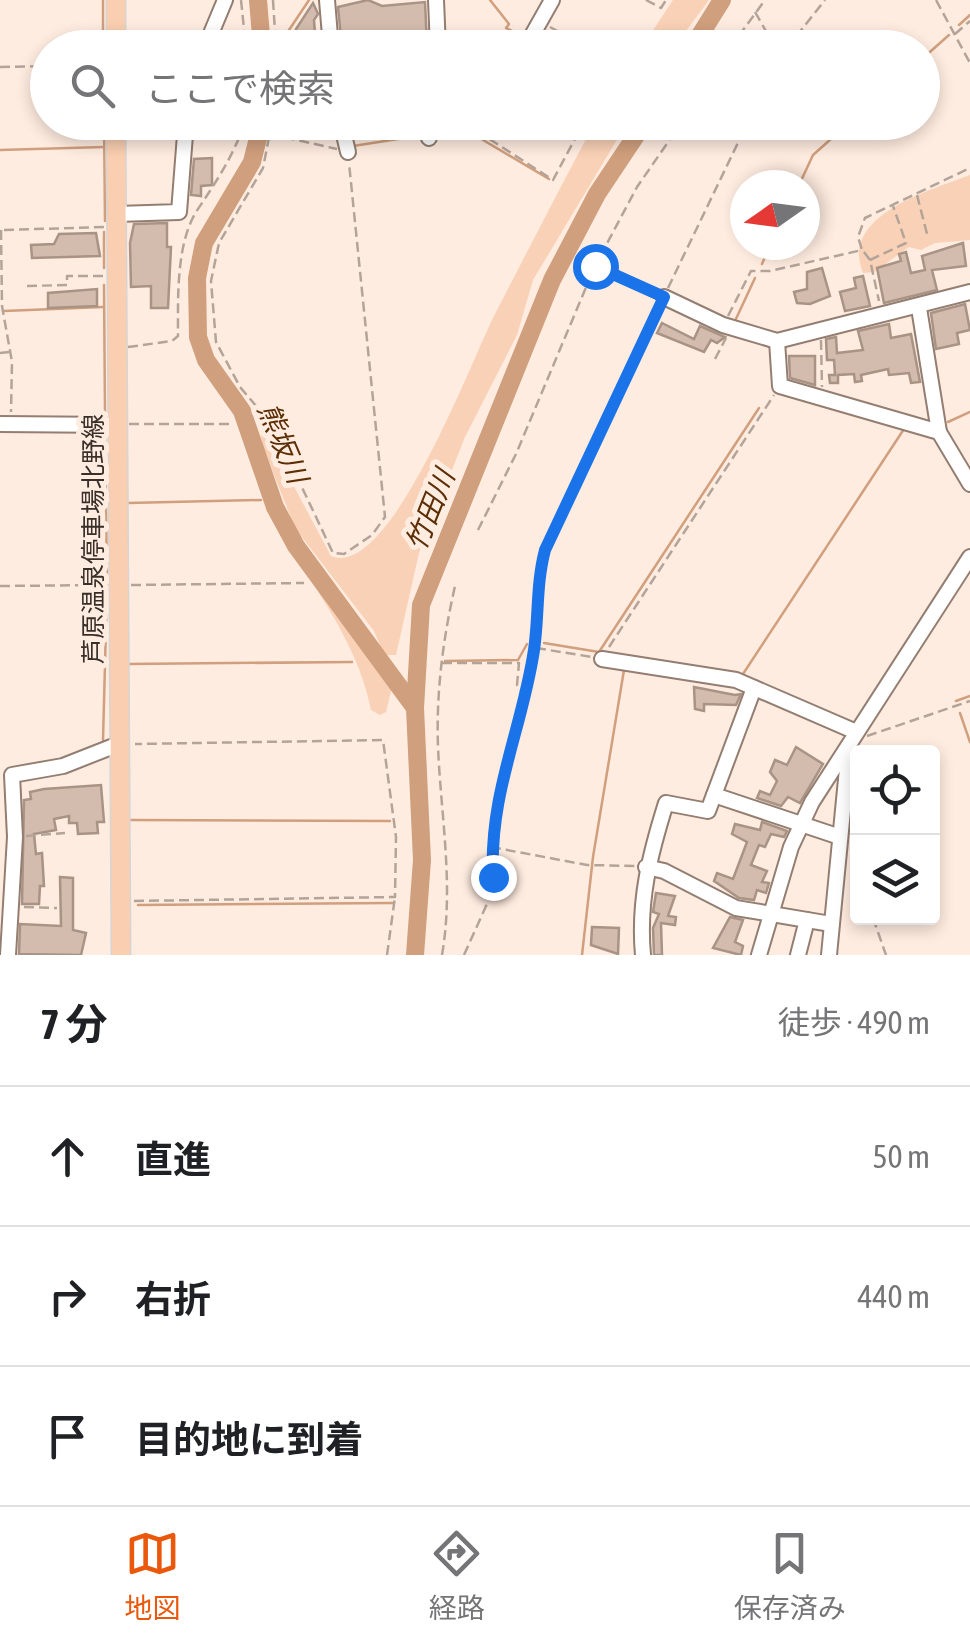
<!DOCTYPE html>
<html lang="ja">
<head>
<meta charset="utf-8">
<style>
	body { margin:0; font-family:"Asap Condensed","Noto Sans JP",sans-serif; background:#f6f6f6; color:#202124 }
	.controls { position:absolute; right:30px; bottom:30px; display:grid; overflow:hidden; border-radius:10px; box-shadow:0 5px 15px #0003 }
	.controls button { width:90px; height:90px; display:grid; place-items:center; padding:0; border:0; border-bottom:2px solid #e0e0e0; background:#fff; color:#202124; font:50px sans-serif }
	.compass { position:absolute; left:730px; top:170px; width:90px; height:90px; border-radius:50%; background:#fff; box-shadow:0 5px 15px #0003; rotate:256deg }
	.stop { position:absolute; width:30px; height:30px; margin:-22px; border:8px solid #1a73e8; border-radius:50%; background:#fff }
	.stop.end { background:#1a73e8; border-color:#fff; box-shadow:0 2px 10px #0008 }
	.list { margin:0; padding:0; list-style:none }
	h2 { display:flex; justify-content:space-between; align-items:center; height:130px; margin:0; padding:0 40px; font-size:42px }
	h2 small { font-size:32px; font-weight:400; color:#757577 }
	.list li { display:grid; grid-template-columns:65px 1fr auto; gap:30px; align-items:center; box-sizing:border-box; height:140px; padding:0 40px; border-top:2px solid #e0e0e0 }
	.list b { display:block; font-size:38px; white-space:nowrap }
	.list em { font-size:32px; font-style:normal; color:#757577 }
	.icon { flex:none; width:55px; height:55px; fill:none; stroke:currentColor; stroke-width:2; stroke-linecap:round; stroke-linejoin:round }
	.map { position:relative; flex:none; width:970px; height:955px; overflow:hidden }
	.search { position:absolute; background:#fff; box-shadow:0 5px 15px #0003; left:30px; right:30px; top:30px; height:110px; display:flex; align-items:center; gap:25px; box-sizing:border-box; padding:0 35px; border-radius:55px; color:#757577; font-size:38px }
	.sheet { height:550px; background:#fff }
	nav { display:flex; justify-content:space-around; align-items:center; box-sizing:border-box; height:140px; border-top:2px solid #e0e0e0; background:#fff; font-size:28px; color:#757577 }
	nav a { display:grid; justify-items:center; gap:5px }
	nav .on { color:#ea580c }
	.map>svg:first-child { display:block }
</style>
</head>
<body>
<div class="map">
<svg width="970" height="955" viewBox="0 0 970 955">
	<rect width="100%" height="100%" fill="#ffece0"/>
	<!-- green -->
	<g fill="#f9d1b6">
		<path d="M673,0H709L674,47H642Z"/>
		<path d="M595,122L627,123L533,280L517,335L465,437L419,553L396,655H384L374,631L295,528L262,444L259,421L331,556C390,581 473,356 495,314C528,250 561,186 595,122Z"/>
		<path d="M970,175V240L935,243L921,250L909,247L874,272L863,273C839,215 931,190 970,175Z"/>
		<path d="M266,502L304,565L387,678L392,687L386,712L380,715L371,710C357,636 303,574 266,510Z"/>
	</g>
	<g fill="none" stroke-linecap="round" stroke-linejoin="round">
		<!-- stream -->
		<g stroke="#d09f7d" stroke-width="2.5">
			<path d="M103,0V48"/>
			<path d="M490,0L509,24L506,28L524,37"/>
			<path d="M959,25L970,15"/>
			<path d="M285,36L309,0"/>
			<path d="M922,59L949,35"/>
			<path d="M104,122L105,221"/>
			<path d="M436,133L473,128L476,122"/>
			<path d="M478,137L549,179"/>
			<path d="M353,146L424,135"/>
			<path d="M0,150L104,147"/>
			<path d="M799,185L813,155L850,122"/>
			<path d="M104,232V268"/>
			<path d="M602,264L657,290"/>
			<path d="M762,264L770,245"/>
			<path d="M104,285L105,414"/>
			<path d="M4,311L103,307"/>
			<path d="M735,321L755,278"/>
			<path d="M948,422L970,412"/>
			<path d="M105,430L107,582"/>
			<path d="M128,503L261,500"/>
			<path d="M544,643L599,652L759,408"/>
			<path d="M445,661L518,660L527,644"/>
			<path d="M128,664L352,662"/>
			<path d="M743,674L904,429"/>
			<path d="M956,701L970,696"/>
			<path d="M960,713L970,742"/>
			<path d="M103,740L107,589"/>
			<path d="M129,820L390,821"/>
			<path d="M138,905L393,903"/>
			<path d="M582,955L593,857L624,670"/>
		</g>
		<!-- river -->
		<g stroke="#d09f7d" stroke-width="18">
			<path d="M258,0L262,48"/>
			<path d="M692,48L722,0"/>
			<path d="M262,122L252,162L204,243L197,278L198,337L206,360L242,411L275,507L296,546L415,708"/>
			<path d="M415,955L422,860L415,708L421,605L552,280L597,194L645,122"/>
		</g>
	</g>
	<!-- building -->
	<g fill="#d3bcad" stroke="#a89385" stroke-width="2.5">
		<path d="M368,0L382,6L425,2L427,44L342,48L338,7Z"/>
		<path d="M313,3L318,14L314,20L316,48H296V29Z"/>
		<path d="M212,158V185L201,186V196L191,195L194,159Z"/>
		<path d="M167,223V247H171L168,308H151V286L131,287L130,243L134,224Z"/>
		<path d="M96,233L100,256L32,258L31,245L54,244L59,234Z"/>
		<path d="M963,243L966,266L932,270L937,290L884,303L877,268L901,261L899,254L906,252L911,273L925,270L922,256Z"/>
		<path d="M822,268L830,296L810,304L797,303L794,292L807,289V272Z"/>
		<path d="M863,276L870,306L845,311L840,292L856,288L854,278Z"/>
		<path d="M97,289V306L48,308V293Z"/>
		<path d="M965,304L970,330L957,333L959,344L936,349L931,313Z"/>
		<path d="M662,323L694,339L700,326L725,337L717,343L711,340L704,352L657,333Z"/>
		<path d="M889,324L891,338L911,334L920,382L911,383L909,373L889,375L888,369L861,375L862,381L855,382L854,374L838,375V383H830L829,375H835L834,360H827L826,339L836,337L837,353L863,350L858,331Z"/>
		<path d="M789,356H815V385L790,378Z"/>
		<path d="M694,687L735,695L741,694L736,705L704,704V711L695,709Z"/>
		<path d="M796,747L823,764L800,803L788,797L781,806L757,798L760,791L770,795L777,781L770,772L775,760L787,765Z"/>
		<path d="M101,785L104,822H97L98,833L78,834L77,823H69V816L54,819L56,830L34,834L36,854L42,853L44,886H40L39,904H22L24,800L31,799L30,792L44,789Z"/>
		<path d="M762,822L787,831L784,837L771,834L765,847L759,845L751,865L767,871L762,882L769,883L766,893L757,890L754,900L739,898L714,881L717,873L733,879L747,842L732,834L735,824L760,830Z"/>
		<path d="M60,877L73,878V930L86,933L81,955L19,954L20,924L61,926Z"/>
		<path d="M656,893L675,896L668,916L676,917L675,925L661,923L662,955H654L653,928L659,914L653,912Z"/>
		<path d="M730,917L743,920L735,942L743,946L741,955L713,948Z"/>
		<path d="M592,927L619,928L618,954L591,945Z"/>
	</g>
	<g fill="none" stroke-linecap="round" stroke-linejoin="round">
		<defs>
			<g id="minor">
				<path d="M327,0L331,48"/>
				<path d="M436,0L438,48"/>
				<path d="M205,48L225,0"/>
				<path d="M525,48L552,0"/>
				<path d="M341,122L348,152"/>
				<path d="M429,138L431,122"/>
				<path d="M117,214L179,212L186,122"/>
				<path d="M664,297L723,325L777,341L970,292"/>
				<path d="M919,308L939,432"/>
				<path d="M777,341L780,386L939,432L970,484"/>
				<path d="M0,424L118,425"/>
				<path d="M602,659L736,680L854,731"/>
				<path d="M714,795L840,837"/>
				<path d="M646,867L664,871L736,908L831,924"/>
				<path d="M8,955L15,837L12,775L63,766L119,744"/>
				<path d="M643,955C638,901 650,854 666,803L708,811L754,688"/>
				<path d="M759,955L791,847L812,802L970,557"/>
				<path d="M798,955L807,920"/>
				<path d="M829,955L849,748"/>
			</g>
			<g id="major">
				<path d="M116,48V0"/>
				<path d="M116,122L121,955"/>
			</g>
		</defs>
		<!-- minor casing -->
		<use href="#minor" stroke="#937e71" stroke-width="18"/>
		<!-- major casing -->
		<use href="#major" stroke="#d7d5d4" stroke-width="21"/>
		<!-- path -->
		<g stroke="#b3a49a" stroke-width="2.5" stroke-dasharray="10 5" stroke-linecap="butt">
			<path d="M241,0L246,48"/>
			<path d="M273,0L276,48"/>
			<path d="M646,0L661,8L666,0"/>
			<path d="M936,0L970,63"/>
			<path d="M755,12L774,45L798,34"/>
			<path d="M550,27L589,48"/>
			<path d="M955,34L970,21"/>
			<path d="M730,48L765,0"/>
			<path d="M787,48L825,0"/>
			<path d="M0,67L48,66"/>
			<path d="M272,122L263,168L219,243L211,281L216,342L240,387L273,426L333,553L344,554L372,535L385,517L349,163"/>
			<path d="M477,131L553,180L584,122"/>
			<path d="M270,134L337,149"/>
			<path d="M917,195L927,234"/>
			<path d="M1,230L2,306L12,362L11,412"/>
			<path d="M4,230L106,227"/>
			<path d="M864,252L870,260L879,301"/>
			<path d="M870,260L906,243L893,206"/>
			<path d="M27,286L67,285V276H106"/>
			<path d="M668,288L748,122"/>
			<path d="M653,292L595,266L637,187L682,122"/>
			<path d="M728,316L751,271H770L862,250L858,237L865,218L970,168"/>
			<path d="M821,340L822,387"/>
			<path d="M128,347L172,341L178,336C178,299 176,245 196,212C216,182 233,157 245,122"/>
			<path d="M0,353L9,352"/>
			<path d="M715,359L726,338"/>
			<path d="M129,424H233"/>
			<path d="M478,530L516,454L595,266"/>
			<path d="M131,585L304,583"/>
			<path d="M0,586L108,585"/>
			<path d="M609,647L774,395"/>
			<path d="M536,648L592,657"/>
			<path d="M442,663H519L517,685L522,692"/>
			<path d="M867,736L970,701"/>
			<path d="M26,836L65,833"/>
			<path d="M491,847L587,865L635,866"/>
			<path d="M851,857L858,874"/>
			<path d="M134,901L395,897L396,837L383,740L135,744"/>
			<path d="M24,907L57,908"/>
			<path d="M873,918L886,955"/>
			<path d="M387,955L395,897"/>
			<path d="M442,955C454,886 441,817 438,747C436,692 443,639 455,586"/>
			<path d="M464,955L491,895L496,797L535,647L537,582L545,551L658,309"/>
		</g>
		<!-- minor -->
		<use href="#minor" stroke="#fff" stroke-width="14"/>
		<!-- major -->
		<use href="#major" stroke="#faceb0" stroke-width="18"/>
	</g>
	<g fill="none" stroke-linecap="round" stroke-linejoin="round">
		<!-- route -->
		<path stroke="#1a73e8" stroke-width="12" d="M493,877C489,793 522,730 534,650C539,616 536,584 545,550L664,297L595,266"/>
	</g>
	<g text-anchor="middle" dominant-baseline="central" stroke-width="10" stroke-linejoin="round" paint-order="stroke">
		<!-- street labels -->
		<g font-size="25" fill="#382f29" stroke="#ffece0">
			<text transform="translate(93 539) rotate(-90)">芦原温泉停車場北野線</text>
		</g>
		<!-- water labels -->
		<g font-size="28" font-style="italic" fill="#5c2e05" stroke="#ffece0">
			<text transform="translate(283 443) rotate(67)">熊坂川</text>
			<text transform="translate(430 510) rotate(-68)">竹田川</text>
		</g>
	</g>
</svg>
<div class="controls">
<button><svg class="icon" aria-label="locate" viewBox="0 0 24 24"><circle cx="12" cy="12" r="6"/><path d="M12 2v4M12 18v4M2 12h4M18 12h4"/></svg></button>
<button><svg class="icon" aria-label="layers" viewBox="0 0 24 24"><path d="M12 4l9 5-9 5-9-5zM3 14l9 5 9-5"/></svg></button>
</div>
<svg class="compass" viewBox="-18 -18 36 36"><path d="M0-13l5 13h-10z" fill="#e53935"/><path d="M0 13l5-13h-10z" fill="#757577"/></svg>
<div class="stop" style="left:595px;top:266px"></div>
<div class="stop end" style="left:493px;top:877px"></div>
<div class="search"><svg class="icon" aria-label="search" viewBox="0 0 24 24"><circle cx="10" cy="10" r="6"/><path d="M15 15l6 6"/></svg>ここで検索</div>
</div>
<section class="sheet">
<h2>7 分<small>徒歩 · 490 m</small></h2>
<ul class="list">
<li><svg class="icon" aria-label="ahead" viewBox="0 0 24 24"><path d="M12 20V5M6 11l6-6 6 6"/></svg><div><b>直進</b></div><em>50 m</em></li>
<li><svg class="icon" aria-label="right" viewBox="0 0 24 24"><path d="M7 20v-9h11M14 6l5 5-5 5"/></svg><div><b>右折</b></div><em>440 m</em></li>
<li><svg class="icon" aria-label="arrive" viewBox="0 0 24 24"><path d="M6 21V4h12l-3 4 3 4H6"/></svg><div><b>目的地に到着</b></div></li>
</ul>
</section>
<nav>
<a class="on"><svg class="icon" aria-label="map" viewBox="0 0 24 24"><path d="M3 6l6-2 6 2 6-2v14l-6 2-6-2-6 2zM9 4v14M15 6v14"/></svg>地図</a>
<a><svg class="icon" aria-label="directions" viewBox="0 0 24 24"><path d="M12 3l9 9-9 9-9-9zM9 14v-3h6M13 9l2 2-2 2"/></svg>経路</a>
<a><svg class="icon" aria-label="saved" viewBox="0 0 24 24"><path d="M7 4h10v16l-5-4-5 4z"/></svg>保存済み</a>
</nav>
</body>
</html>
